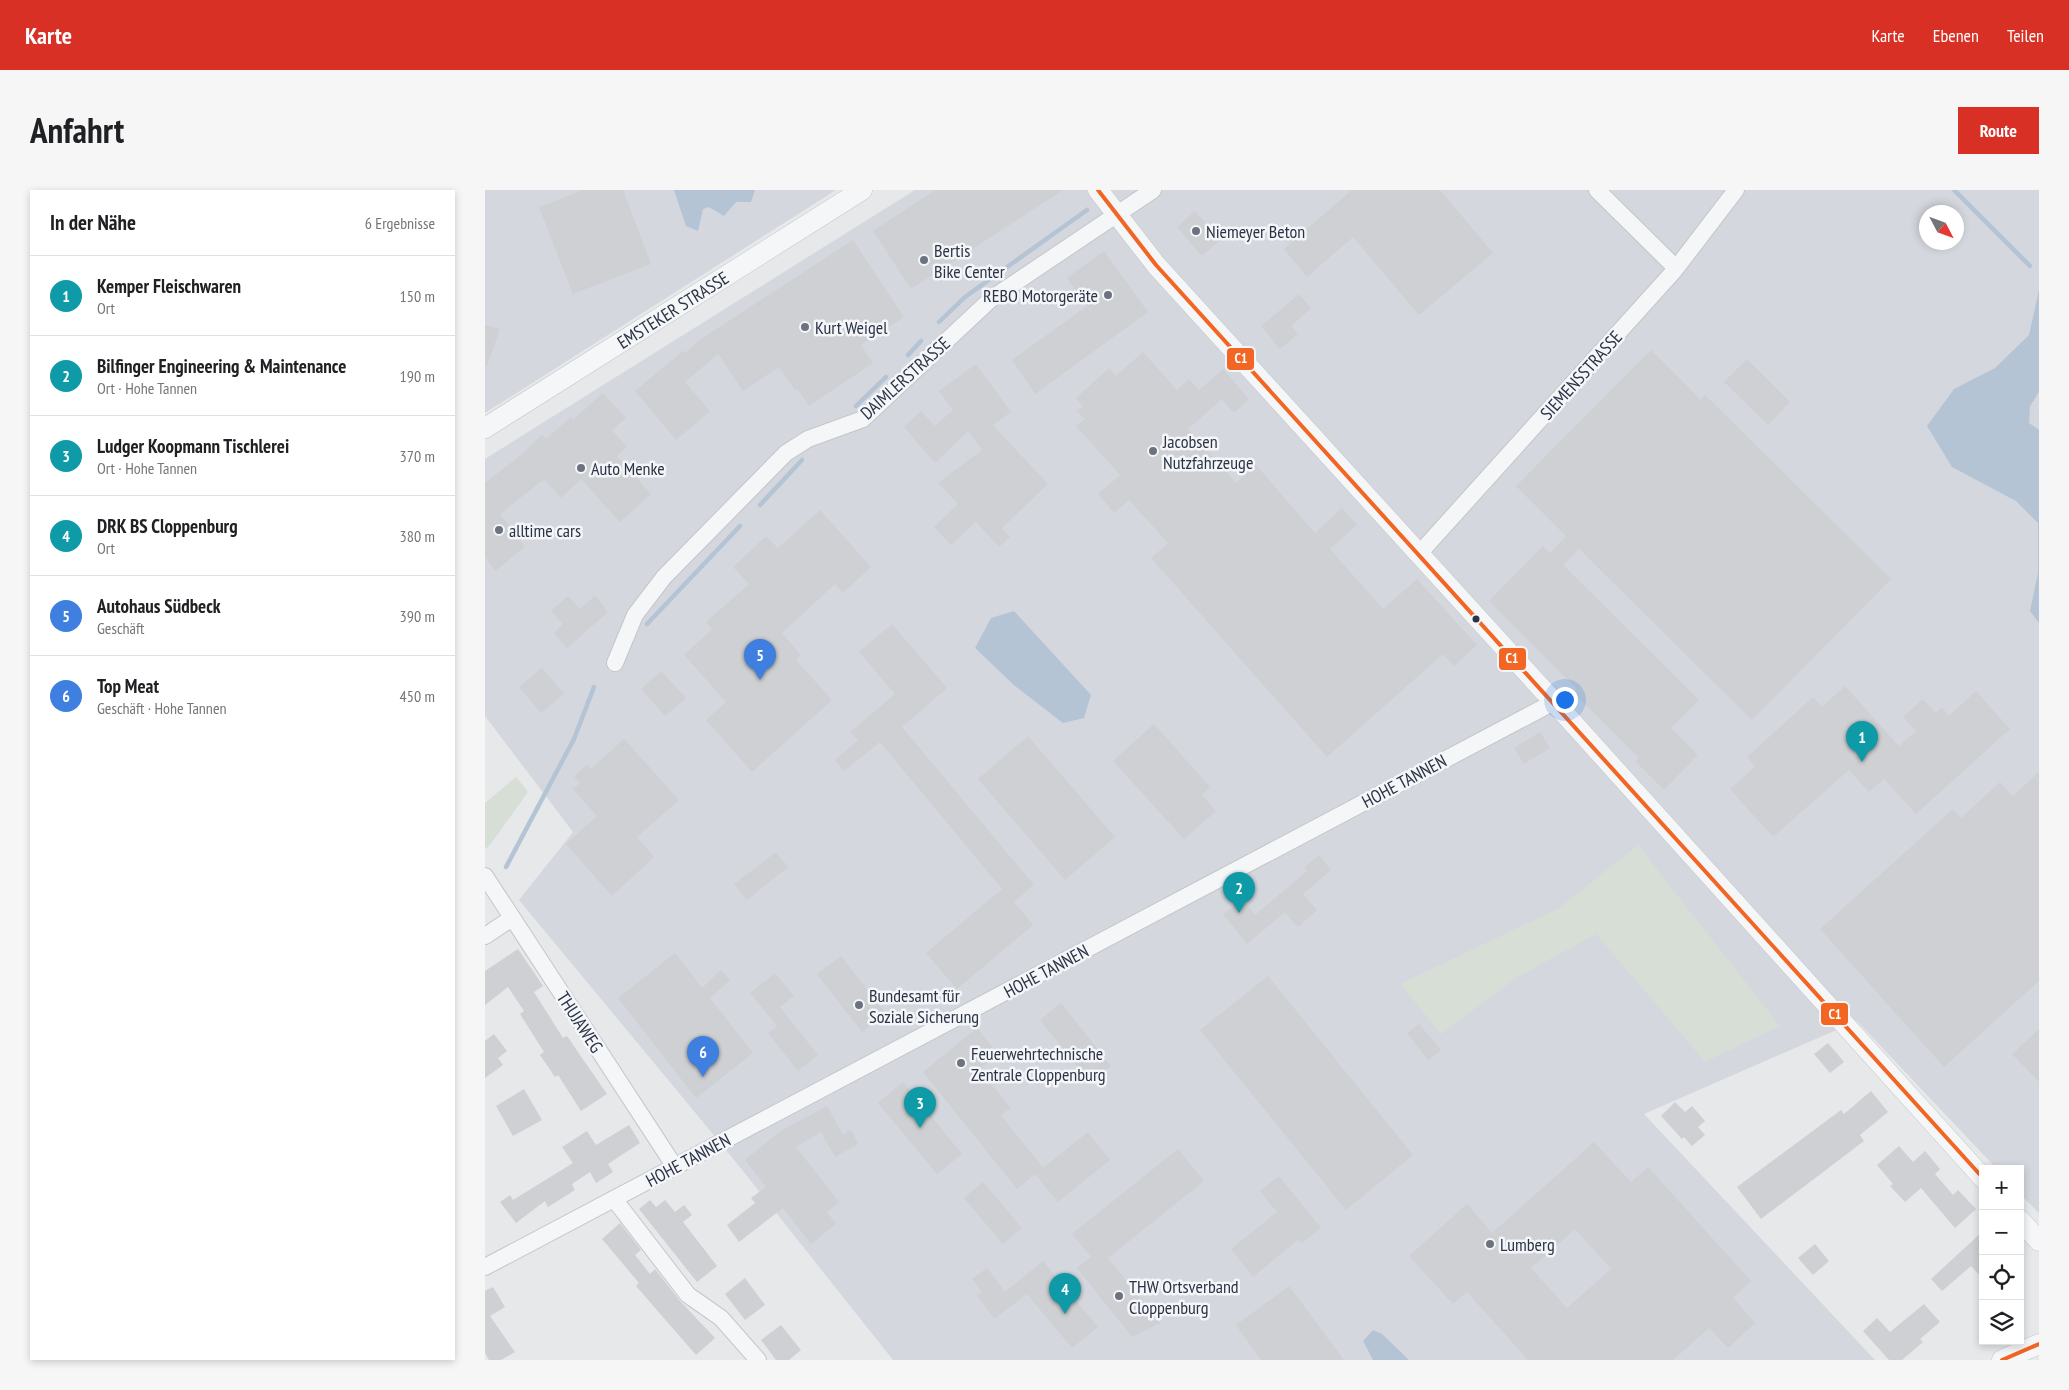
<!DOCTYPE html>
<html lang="de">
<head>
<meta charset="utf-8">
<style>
	body { margin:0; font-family:"PT Sans Narrow",sans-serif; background:#f6f6f6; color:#202124 }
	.controls { position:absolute; right:15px; bottom:15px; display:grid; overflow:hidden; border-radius:0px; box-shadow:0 2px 8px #0003 }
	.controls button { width:45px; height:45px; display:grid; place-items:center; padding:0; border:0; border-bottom:1px solid #e0e0e0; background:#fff; color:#202124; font:25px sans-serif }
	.compass { position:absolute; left:1434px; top:15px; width:45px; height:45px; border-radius:50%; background:#fff; box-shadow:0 2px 8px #0003; rotate:131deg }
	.you { position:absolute; left:1079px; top:509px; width:18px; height:18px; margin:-12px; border:4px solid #fff; border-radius:50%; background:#1a73e8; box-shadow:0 0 0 8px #1a73e833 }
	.badge { display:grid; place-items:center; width:32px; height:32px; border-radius:50%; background:#d93025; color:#fff; font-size:16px; font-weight:700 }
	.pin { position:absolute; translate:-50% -41px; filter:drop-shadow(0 1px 2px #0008) }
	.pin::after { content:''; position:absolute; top:26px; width:18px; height:15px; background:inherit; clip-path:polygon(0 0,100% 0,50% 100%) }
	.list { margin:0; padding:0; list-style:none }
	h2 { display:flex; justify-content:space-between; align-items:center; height:65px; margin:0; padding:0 20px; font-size:21px }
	h2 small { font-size:16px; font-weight:400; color:#757577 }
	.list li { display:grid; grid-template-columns:32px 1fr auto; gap:15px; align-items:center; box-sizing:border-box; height:80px; padding:0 20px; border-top:1px solid #e0e0e0 }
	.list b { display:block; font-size:19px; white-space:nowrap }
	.list p { margin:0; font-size:16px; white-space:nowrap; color:#757577 }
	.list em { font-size:16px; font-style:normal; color:#757577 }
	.icon { flex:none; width:28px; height:28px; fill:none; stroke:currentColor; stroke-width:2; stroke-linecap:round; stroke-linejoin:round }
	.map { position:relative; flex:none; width:1554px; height:1170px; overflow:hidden; border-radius:0px }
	header { display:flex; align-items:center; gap:30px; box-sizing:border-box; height:70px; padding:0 25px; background:#d93025; color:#fff }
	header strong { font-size:24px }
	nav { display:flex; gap:28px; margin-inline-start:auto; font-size:18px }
	.intro { display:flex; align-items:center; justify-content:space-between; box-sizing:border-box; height:120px; padding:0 30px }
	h1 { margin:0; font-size:35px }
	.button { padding:12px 22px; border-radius:0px; background:#d93025; color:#fff; font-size:18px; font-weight:700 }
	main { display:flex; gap:30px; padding:0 30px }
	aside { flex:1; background:#fff; border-radius:0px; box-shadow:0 2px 8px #0003 }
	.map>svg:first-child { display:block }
</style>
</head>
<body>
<header>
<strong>Karte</strong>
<nav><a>Karte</a><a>Ebenen</a><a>Teilen</a></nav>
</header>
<div class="intro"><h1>Anfahrt</h1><a class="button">Route</a></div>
<main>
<aside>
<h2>In der Nähe<small>6 Ergebnisse</small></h2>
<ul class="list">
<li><span class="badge" style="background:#0f9aa8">1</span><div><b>Kemper Fleischwaren</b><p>Ort</p></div><em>150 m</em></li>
<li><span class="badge" style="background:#0f9aa8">2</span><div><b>Bilfinger Engineering &amp; Maintenance</b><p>Ort · Hohe Tannen</p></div><em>190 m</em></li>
<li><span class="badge" style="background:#0f9aa8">3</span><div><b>Ludger Koopmann Tischlerei</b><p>Ort · Hohe Tannen</p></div><em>370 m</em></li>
<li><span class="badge" style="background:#0f9aa8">4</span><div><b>DRK BS Cloppenburg</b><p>Ort</p></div><em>380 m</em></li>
<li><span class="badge" style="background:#3f7fe0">5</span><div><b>Autohaus Südbeck</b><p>Geschäft</p></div><em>390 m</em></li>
<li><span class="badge" style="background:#3f7fe0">6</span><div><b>Top Meat</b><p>Geschäft · Hohe Tannen</p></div><em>450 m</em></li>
</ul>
</aside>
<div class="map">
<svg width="1554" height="1170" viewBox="0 0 1554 1170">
	<rect width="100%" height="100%" fill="#e6e8ea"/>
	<!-- built -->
	<g fill="#d4d7dd" fill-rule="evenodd">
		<path d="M0,0H351L0,223Z"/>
		<path d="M430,0H1554V1023L1535,1004V979H1512L1372,831L1159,924L1390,1170H408L242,961L34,710L88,642L0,526V269ZM1442,22H1472V52H1442Z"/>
	</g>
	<!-- green -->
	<g fill="#d6ded6">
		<path d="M31,587L43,602L5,655L0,659V613Z"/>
		<path d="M1153,655L1295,836L1220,872L1111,744L1031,788L956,844L915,794L1074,718Z"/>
	</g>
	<!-- water -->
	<g fill="#b4c4d5">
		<path d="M189,0H270L266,12H251L239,26L224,17L218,19L213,41L201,36Z"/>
		<path d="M1554,100V202L1545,216L1544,233L1554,240V433L1545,421L1553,383V333L1531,311L1467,277L1442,236L1469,199L1510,178L1544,145Z"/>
		<path d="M529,421L606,505L599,528L578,533L530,496L490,458L506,428Z"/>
		<path d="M888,1140L897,1144L924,1170H888L878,1151Z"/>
	</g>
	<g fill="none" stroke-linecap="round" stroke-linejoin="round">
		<!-- stream -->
		<g stroke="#b4c4d5" stroke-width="4.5">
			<path d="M1469,0L1545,76"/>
			<path d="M454,132L480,107L602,20"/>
			<path d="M423,165L436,151"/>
			<path d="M371,216L401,187"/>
			<path d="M275,315L317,270"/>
			<path d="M162,434L255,336"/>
			<path d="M21,677L89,549L109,497"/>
		</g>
	</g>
	<!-- building -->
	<g fill="#ced0d3" fill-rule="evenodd">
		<path d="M98,0H138L166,74L88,104L54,17Z"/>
		<path d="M450,0H578L426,99L388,41Z"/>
		<path d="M867,0H955L1008,63L934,125L868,47L822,87L799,59Z"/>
		<path d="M710,21L735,50L717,66L692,37Z"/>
		<path d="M368,50L419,127L376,155L388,173L324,216L313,199L310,200L294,177L258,201L233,164L200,192L225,221L191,250L150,201L198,161L200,163L213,151Z"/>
		<path d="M619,61L663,122L550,204L527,170L602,116L582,88Z"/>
		<path d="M814,104L826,118L806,136L813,144L795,159L776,136Z"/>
		<path d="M0,135L15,139L2,176L0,175Z"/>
		<path d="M1166,160L1216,210L1220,205L1406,389L1267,530L1094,359L1078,375L1214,510L1186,538L1213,565L1179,600L1151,572L1154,568L1089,503L1092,499L1004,411L1058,356L1065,363L1081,346L1031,296Z"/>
		<path d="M658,162L692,200L704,189L714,200L738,179L764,209L749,223L737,209L703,239L751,293L771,275L830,343L857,318L872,335L845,359L898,419L932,389L992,455L969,476L958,464L842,567L666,368L683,353L644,310L629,323L613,304L635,285L591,236L600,229L592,221L598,216L591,208L624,178L631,186Z"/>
		<path d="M1262,169L1305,212L1283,235L1239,192Z"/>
		<path d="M491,174L526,222L508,235L563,294L517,338L525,347L514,357L491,332L466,355L449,337L473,314L453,293L497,260L483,241L450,273L419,237L436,221L450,236L468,220L454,201Z"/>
		<path d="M118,203L141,228L127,240L142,257L132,266L166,304L135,332L96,289L76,308L59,289L15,324L40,357L10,381L0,367V293L37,264L57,245L61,249L86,227L88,230Z"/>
		<path d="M335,320L386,377L358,403L350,394L297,443L316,465L311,470L347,510L267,582L221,530L241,512L199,465L227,439L221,432L264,394L248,377L281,346L293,358Z"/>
		<path d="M83,406L95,419L110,406L123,422L82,458L69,443L78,434L66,421Z"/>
		<path d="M407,434L462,498L417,537L549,695L529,712L548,735L472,799L441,763L517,699L395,552L359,581L350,570L373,550L365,542L410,504L374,462Z"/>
		<path d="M57,478L79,504L56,523L34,497Z"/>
		<path d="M176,481L201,508L180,526L156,499Z"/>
		<path d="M1360,496L1414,556L1431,541L1418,527L1438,509L1451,523L1457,517L1464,526L1491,501L1525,539L1431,624L1399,589L1384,602L1364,580L1288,647L1245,599L1270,577L1262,567L1328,507L1337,517Z"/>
		<path d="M669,534L725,597L717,605L731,621L699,649L628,571Z"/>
		<path d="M1055,542L1065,558L1039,574L1029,558Z"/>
		<path d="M543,546L630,647L580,690L493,589Z"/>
		<path d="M139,549L194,610L152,647L169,667L127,706L81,654L112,626L88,599L95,593L89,586L102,575L106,579Z"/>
		<path d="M1554,582V791L1459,877L1335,739L1468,619L1476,628L1515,592L1528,606Z"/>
		<path d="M291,662L303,677L262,710L249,694Z"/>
		<path d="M834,665L846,680L818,704L832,720L813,737L800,722L762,754L738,724L757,709L770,725L822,681L819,678Z"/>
		<path d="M33,759L58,796L49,802L78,848L82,846L122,904L96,921L73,885L70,887L55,865L59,862L35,824L39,821L23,797L0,815V781Z"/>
		<path d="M190,763L217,798L236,780L245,790L225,808L268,863L211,908L133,808Z"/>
		<path d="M356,766L401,824L377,842L332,784Z"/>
		<path d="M290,783L309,806L295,817L333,865L313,881L283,843L292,836L265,803Z"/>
		<path d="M783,786L928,965L861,1020L715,840Z"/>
		<path d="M576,813L626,876L605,892L555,830Z"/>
		<path d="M934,834L956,860L943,870L922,843Z"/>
		<path d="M492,838L513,864L494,879L526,918L516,925L558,978L603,942L625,970L573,1012L550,984L532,999L438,882Z"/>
		<path d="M1554,839V892L1527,864Z"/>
		<path d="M9,844L22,861L13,868L18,875L0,888V851Z"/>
		<path d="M1343,853L1359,872L1345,883L1329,864Z"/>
		<path d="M418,892L477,964L452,984L393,913Z"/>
		<path d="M39,899L57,930L28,946L11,916Z"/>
		<path d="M1386,901L1403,922L1375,945L1379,951L1276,1029L1252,997L1356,920L1359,924Z"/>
		<path d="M1190,912L1200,922L1207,916L1220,931L1213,937L1220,945L1207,956L1199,947L1197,949L1176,926Z"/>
		<path d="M342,916L358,945L366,940L373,954L350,967L336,942L311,957L354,1012L342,1022L351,1034L326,1054L298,1018L254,1052L242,1035L270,1013L266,1008L281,997L260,970L297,940Z"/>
		<path d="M144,935L155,953L123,974L128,982L111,993L105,982L87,994L90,1000L63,1017L60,1011L31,1033L15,1012L25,1005L28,1010L88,973L77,957L102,941L111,955Z"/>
		<path d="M1109,952L1146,992L1163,977L1266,1091L1248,1108L1270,1133L1243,1158L1224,1138L1188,1170H1043L982,1102L968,1114L924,1066L982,1014L1007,1043ZM1090,1039L1126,1079L1082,1118L1046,1078Z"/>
		<path d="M1414,956L1428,972L1440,961L1455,979L1450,984L1468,1005L1473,1000L1491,1019L1470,1038L1436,998L1420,1012L1405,996L1408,994L1392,975Z"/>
		<path d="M693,959L719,991L623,1068L675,1133L647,1147L592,1078L606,1067L587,1044Z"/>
		<path d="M794,986L836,1038L817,1053L814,1049L768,1087L746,1059L792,1022L775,1001Z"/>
		<path d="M498,992L537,1038L518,1054L479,1008Z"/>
		<path d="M165,1010L171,1017L180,1010L190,1022L199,1015L207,1025L198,1032L232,1076L212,1092L154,1019Z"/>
		<path d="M135,1033L156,1060L150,1065L165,1084L170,1079L195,1111L230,1148L211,1165L151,1096L154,1093L117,1049Z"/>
		<path d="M1498,1041V1089L1486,1076L1457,1101L1446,1089Z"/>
		<path d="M1330,1054L1344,1071L1328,1085L1313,1068Z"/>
		<path d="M558,1071L613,1137L587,1158L542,1104L509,1129L492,1105L497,1102L487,1089L502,1078L520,1102Z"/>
		<path d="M260,1088L280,1115L260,1130L240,1104Z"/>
		<path d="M804,1096L859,1170H776L751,1135Z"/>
		<path d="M8,1097L20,1117L5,1126L30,1162L16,1170H4L0,1163V1101Z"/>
		<path d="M1439,1114L1455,1132L1435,1149L1438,1152L1417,1170H1404L1378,1141L1392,1128L1405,1142Z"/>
		<path d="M296,1135L316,1160L304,1170H291L276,1150Z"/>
	</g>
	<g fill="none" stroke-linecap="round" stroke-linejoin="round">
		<defs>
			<g id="minor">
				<path d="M1112,0L1191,78"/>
				<path d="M933,365L1189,81L1251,0"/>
				<path d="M130,473L150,425L179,387L301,263L323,249L378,229L506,109L668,0"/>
				<path d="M0,686L190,977"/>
				<path d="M0,746L27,728"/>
				<path d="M129,1009L203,1105L236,1128L273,1170"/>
				<path d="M0,1077L1069,512"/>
			</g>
			<g id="tertiary">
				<path d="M613,0L671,75L1069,512L1498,988"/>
				<path id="s1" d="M0,238L377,0"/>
				<path d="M1535,1030L1554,1051"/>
				<path d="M1517,1170L1554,1154"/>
			</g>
		</defs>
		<!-- minor casing -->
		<use href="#minor" stroke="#c4c6c8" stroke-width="18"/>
		<!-- tertiary casing -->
		<use href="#tertiary" stroke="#c4c6c8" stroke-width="21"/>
		<!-- minor -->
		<use href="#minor" stroke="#f5f6f7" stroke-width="16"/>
		<!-- tertiary -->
		<use href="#tertiary" stroke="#f5f6f7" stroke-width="20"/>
		<defs>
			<g id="bus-1">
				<path d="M613,0L671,75L1498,988"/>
				<path d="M1517,1170L1554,1154"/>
			</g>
		</defs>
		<!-- bus-1 casing -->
		<use href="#bus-1" stroke="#f4f6f9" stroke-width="8"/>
		<!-- bus-1 -->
		<use href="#bus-1" stroke="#f26522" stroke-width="4"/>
	</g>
	<!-- markers -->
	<g fill="#6c737f" stroke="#f4f6f9" stroke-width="2">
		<circle cx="711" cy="41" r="5"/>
		<circle cx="439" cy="70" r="5"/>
		<circle cx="623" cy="105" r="5"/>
		<circle cx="320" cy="137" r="5"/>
		<circle cx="668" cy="261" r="5"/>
		<circle cx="96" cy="278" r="5"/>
		<circle cx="14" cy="340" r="5"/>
		<circle cx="374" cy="815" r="5"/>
		<circle cx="476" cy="873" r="5"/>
		<circle cx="1005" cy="1054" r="5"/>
		<circle cx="634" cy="1106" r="5"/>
	</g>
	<circle fill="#2b3445" stroke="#f4f6f9" stroke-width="2" cx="991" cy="429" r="4.5"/>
	<g text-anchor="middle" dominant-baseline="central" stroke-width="5" stroke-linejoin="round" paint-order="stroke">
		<!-- poi labels -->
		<g font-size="18" fill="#2b3445" stroke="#f4f6f9" text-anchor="start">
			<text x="721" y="41">Niemeyer Beton</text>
			<text x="449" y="60">Bertis<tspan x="449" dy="21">Bike Center</tspan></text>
			<text x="613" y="105" text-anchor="end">REBO Motorgeräte</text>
			<text x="330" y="137">Kurt Weigel</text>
			<text x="678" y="251">Jacobsen<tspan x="678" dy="21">Nutzfahrzeuge</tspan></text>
			<text x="106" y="278">Auto Menke</text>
			<text x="24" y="340">alltime cars</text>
			<text x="384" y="805">Bundesamt für<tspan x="384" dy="21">Soziale Sicherung</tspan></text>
			<text x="486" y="863">Feuerwehrtechnische<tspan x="486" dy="21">Zentrale Cloppenburg</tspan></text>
			<text x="1015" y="1054">Lumberg</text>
			<text x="644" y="1096">THW Ortsverband<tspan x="644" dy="21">Cloppenburg</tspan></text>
		</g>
		<!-- street labels -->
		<g font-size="18" fill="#2b3445" stroke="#f4f6f9">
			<text stroke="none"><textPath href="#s1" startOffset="222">EMSTEKER STRASSE</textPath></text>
			<text transform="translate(1096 185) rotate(-48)">SIEMENSSTRASSE</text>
			<text transform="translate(420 188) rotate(-42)">DAIMLERSTRASSE</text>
			<text transform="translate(919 591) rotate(-28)">HOHE TANNEN</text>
			<text transform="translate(561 781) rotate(-28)">HOHE TANNEN</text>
			<text transform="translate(95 832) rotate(57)">THUJAWEG</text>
			<text transform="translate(203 970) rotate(-28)">HOHE TANNEN</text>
		</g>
	</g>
	<g stroke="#f4f6f9" stroke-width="2">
		<rect x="741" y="157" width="29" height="24" rx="5" fill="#f26522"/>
		<rect x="1013" y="457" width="29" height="24" rx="5" fill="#f26522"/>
		<rect x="1335" y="812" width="29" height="24" rx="5" fill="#f26522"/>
	</g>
	<g font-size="14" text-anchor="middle" font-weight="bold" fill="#fff">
		<text x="756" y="173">C1</text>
		<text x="1027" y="473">C1</text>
		<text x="1350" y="829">C1</text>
	</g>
</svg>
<div class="controls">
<button>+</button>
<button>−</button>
<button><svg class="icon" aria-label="locate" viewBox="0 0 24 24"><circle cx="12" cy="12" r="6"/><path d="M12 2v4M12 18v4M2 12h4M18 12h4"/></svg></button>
<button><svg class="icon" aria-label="layers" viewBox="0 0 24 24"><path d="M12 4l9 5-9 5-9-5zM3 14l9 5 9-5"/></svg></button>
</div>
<svg class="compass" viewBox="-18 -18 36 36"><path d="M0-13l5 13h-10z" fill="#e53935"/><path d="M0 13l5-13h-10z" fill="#757577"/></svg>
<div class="you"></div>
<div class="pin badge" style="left:1377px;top:572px;background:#0f9aa8">1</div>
<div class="pin badge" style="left:754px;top:723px;background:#0f9aa8">2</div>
<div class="pin badge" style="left:435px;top:938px;background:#0f9aa8">3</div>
<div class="pin badge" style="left:580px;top:1124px;background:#0f9aa8">4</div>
<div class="pin badge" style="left:275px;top:490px;background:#3f7fe0">5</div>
<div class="pin badge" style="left:218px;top:887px;background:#3f7fe0">6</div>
</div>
</main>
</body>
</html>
